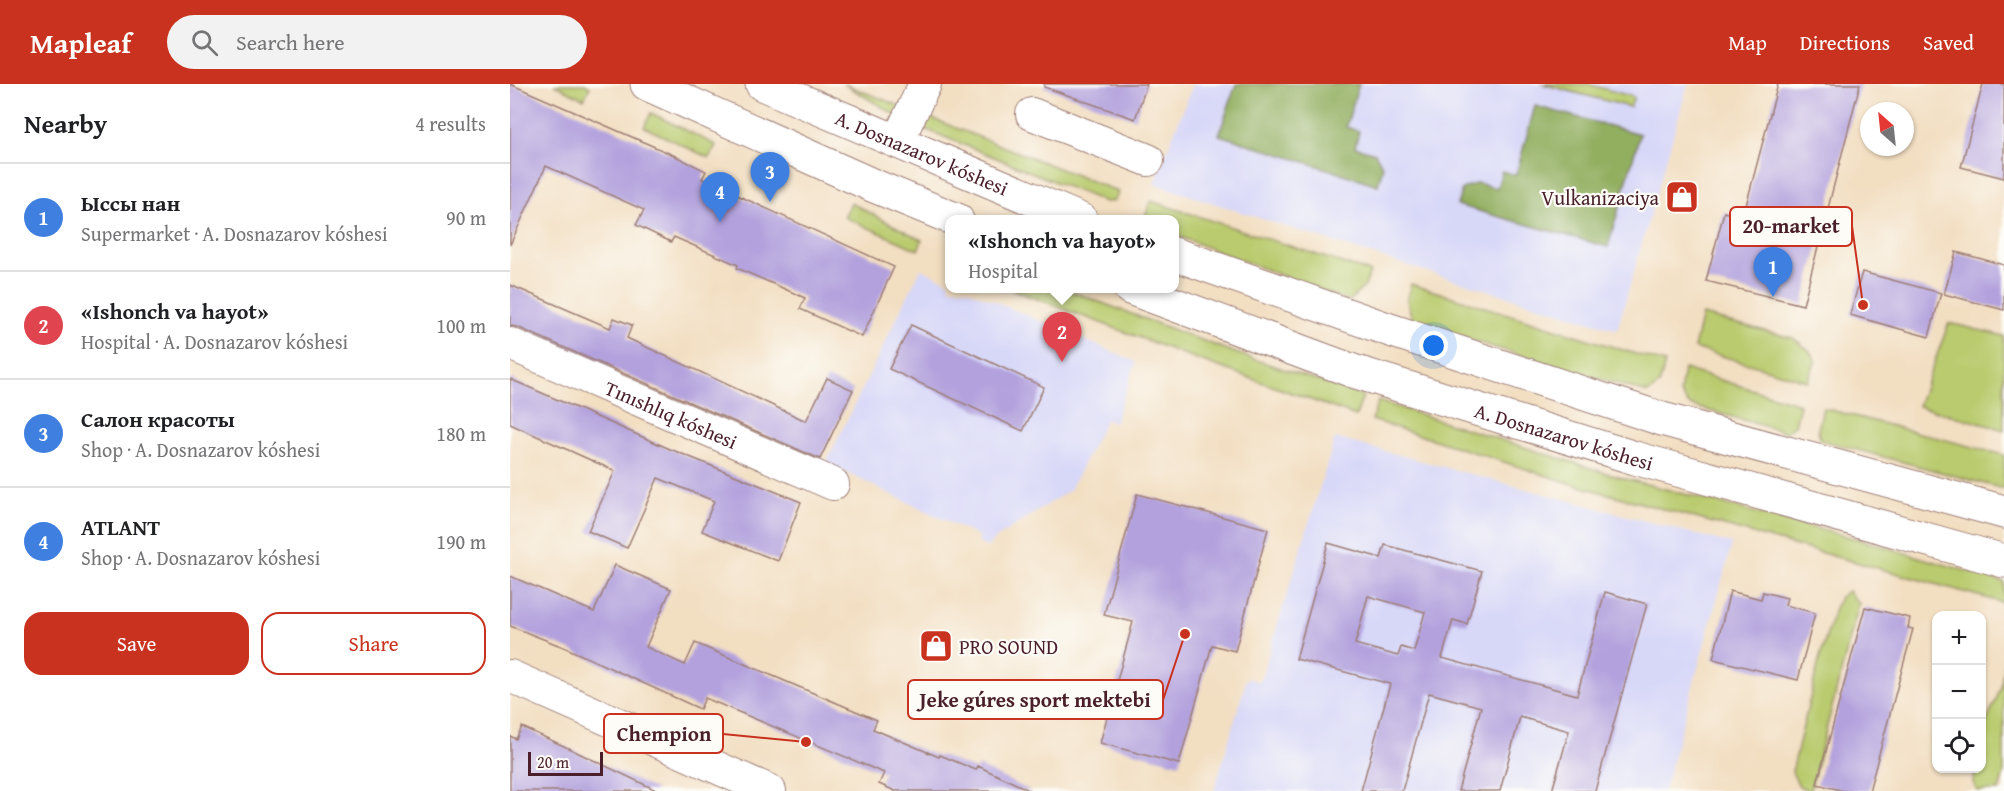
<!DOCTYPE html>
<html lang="en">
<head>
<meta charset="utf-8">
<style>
	body { margin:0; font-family:"Gentium Book Plus",serif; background:#f2f2f2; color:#202124 }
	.controls { position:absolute; right:18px; bottom:18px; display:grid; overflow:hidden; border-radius:12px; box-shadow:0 2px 4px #0004 }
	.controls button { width:54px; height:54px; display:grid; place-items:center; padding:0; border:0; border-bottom:2px solid #e0e0e0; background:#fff; color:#202124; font:30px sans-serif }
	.compass { position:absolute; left:1350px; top:18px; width:54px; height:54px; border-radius:50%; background:#fff; box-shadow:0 2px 4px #0004; rotate:333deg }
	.scale { position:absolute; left:18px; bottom:15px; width:75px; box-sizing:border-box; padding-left:6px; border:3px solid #4a1f2b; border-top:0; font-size:16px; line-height:21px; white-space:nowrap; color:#4a1f2b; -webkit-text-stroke:4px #fdfcf7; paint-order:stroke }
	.you { position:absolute; left:924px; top:262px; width:21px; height:21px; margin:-15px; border:4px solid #fff; border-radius:50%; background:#1a73e8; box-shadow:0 0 0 9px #1a73e833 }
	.badge { display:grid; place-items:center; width:39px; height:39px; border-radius:50%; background:#c8321e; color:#fff; font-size:20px; font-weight:700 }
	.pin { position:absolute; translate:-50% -50px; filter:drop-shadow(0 2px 3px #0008) }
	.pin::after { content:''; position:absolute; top:32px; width:21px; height:18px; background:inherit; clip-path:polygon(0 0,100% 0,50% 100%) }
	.popup { position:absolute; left:435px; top:131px; width:234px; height:78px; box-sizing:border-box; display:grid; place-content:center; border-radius:12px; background:#fff; filter:drop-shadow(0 2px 4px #0005); font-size:20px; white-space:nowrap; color:#757577 }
	.popup b { font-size:22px; color:#202124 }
	.popup::after { content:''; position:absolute; left:50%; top:100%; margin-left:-12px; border:12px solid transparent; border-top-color:#fff }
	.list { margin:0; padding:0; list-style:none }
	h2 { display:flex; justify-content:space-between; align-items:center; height:78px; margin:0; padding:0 24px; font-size:26px }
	h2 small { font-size:20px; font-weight:400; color:#757577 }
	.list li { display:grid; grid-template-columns:39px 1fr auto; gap:18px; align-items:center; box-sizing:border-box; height:108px; padding:0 24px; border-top:2px solid #e0e0e0 }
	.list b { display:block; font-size:22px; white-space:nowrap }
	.list p { margin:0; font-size:20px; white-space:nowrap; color:#757577 }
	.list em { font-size:20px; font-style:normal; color:#757577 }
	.actions { display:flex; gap:12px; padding:18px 24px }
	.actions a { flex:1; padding:14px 0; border:2px solid #c8321e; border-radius:18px; text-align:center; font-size:21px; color:#c8321e }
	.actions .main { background:#c8321e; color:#fff }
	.icon { flex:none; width:33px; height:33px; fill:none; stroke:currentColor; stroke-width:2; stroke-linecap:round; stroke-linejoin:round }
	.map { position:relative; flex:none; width:1494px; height:707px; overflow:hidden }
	header { display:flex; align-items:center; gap:36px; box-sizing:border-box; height:84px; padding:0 30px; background:#c8321e; color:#fff }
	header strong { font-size:28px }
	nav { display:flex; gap:33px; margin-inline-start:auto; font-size:21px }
	.search { width:420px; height:54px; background:#f2f2f2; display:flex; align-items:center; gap:15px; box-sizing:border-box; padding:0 21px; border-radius:33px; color:#757577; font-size:22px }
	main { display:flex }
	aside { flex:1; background:#fff }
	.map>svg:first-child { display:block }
</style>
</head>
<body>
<header>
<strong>Mapleaf</strong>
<div class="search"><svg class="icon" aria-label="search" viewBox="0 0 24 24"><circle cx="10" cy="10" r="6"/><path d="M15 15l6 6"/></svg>Search here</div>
<nav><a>Map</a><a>Directions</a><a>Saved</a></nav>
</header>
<main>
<aside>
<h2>Nearby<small>4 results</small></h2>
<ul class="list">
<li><span class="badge" style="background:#3f7fe0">1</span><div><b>Ыссы нан</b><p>Supermarket · A. Dosnazarov kóshesi</p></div><em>90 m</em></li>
<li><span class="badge" style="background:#e0444e">2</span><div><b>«Ishonch va hayot»</b><p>Hospital · A. Dosnazarov kóshesi</p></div><em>100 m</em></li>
<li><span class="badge" style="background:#3f7fe0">3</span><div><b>Салон красоты</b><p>Shop · A. Dosnazarov kóshesi</p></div><em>180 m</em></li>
<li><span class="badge" style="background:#3f7fe0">4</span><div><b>ATLANT</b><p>Shop · A. Dosnazarov kóshesi</p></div><em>190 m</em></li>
</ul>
<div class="actions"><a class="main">Save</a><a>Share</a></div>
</aside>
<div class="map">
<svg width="1494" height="707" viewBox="0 0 1494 707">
	<rect width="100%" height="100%" fill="#fdfcf7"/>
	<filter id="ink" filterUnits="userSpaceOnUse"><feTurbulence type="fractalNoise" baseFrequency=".0167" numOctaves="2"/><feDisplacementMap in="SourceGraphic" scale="12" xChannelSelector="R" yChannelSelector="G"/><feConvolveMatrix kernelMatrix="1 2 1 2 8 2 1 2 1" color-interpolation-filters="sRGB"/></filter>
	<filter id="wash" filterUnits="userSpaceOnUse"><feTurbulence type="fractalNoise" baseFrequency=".008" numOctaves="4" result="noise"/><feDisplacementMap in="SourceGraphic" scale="24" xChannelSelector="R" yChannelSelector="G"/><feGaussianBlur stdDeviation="1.35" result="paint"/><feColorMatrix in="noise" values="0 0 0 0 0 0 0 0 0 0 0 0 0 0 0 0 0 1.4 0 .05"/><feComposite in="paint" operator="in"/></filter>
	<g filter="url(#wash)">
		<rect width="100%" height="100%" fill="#f2dec1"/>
		<!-- built -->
		<g fill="#d7d7f8">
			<path d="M683,0H1178L1107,246L889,179L644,100Z"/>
			<path d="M411,185L439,198L440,204L456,205L626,278L604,339L596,335L560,406L486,454L477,463L467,458L470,453L316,379Z"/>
			<path d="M825,354L1222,460L1154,707H704L737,594L750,598Z"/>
		</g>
		<!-- green -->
		<g fill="#b9cb6e" stroke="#82754c" stroke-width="1.5">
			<path d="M44,0H75L80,3L74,15Z"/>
			<path d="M334,0L609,108L604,117L595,118L395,37Z"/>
			<path d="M1032,0H1078L1124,13L1120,23Z"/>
			<path d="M141,29L206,61L199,74L134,43Z"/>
			<path d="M641,117L860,188L855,202L839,217L665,151L664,136H634Z"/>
			<path d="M341,119L412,156L408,166L334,133Z"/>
			<path d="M901,200L1155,279L1149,301L1138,309L903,239L897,216Z"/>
			<path d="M501,205H555L723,268L853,312L846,332L673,270Z"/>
			<path d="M1192,231L1283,254L1299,266L1306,277L1297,297L1184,264Z"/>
			<path d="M1439,239L1494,252V346L1408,322Z"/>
			<path d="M1174,285L1290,320L1285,341L1276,348L1179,321L1170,309Z"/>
			<path d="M868,317L1109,393L1351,456L1494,498V519L1069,402L862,336Z"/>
			<path d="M1313,324L1494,371V405L1310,356L1308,346Z"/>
			<path d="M1338,507L1349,520L1300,707L1289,702L1282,688L1310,573L1325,524L1330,513Z"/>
			<path d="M1494,579V688L1489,707H1467L1463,698L1466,685L1472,684L1473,647L1491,603Z"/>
		</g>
		<!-- forest -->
		<g fill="#92af61" stroke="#6e6746" stroke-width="1.5">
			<path d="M726,0H849L836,43L849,47L845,63L865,69L873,83L868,101L709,51Z"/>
			<path d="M1025,22L1130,50L1098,163L947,121L952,105L967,99L987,104L992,87L1006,91Z"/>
		</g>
		<g id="blocks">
			<!-- building -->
			<g fill="#b2a1dd" fill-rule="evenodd">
				<path d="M0,0L161,70L196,87L192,95L384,183L352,253L290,225L295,214L227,184L228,181L164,153L161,158L126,141L134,126L36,82L0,161Z"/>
				<path d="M534,0H637L625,35L534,3Z"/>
				<path d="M1268,0H1350L1293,221L1196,197L1214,128L1233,133Z"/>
				<path d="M1473,0H1494V94L1451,83Z"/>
				<path d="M1446,168L1494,181V226L1434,210Z"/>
				<path d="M1352,188L1431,209L1419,253L1340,231Z"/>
				<path d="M0,201L100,244L104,234L122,241L117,254L296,337L317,294L343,306L310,375L7,243L0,242Z"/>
				<path d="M401,241L534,303L513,347L379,285Z"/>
				<path d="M0,295L160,365L291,418L268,477L192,447L204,417L148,394L117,464L78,447L105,387L0,340Z"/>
				<path d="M627,410L758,445L725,567L702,561L669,680L590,659L623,538L594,531Z"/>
				<path d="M818,459L871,474L875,461L972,487L957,540L943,536L932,574L1067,611L1095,508L1137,520L1085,707H1042L1059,647L1010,633L990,707H948L971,623L919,609L892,707H851L880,600L786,575ZM858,512L915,528L904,567L891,563L888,572L845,560Z"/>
				<path d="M105,481L161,505L136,563L175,581L185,559L367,636L363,645L429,673L430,671L466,686L468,682L521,707H385L369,700L374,689L195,614L190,625L56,564L0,542V492L84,528Z"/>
				<path d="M1220,507L1251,515L1253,508L1277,514L1275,521L1305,529L1288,596L1203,575Z"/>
				<path d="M1355,523L1400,534L1398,544L1403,545L1359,707H1334L1307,700Z"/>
				<path d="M12,643L56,663L148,707H0V652L6,655Z"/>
			</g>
		</g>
	</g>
	<g filter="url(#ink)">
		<use href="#blocks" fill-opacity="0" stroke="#9e7e76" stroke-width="1.5"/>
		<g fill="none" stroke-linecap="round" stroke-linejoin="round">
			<defs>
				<g id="minor">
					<path d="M522,30L638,76"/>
					<path d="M387,58L415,0"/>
					<path id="s1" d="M0,260L323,400"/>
					<path d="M0,592L260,707"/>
				</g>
				<g id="major">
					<path d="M137,0L362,101L447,136"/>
					<path id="s2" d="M252,0L571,136"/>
					<path d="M664,170L880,246L1152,335L1494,428"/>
					<path id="s3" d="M620,204L843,287L1125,374L1494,477"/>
				</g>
			</defs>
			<!-- minor casing -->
			<use href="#minor" stroke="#9e7e76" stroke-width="34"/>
			<!-- major casing -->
			<use href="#major" stroke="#9e7e76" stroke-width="35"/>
			<!-- minor -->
			<use href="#minor" stroke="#fff" stroke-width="32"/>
			<!-- major -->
			<use href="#major" stroke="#fff" stroke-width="33"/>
		</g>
	</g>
	<!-- icons -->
	<defs>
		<symbol id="shop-square" viewBox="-11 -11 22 22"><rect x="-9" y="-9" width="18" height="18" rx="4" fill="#c8321e" stroke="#fdfcf7"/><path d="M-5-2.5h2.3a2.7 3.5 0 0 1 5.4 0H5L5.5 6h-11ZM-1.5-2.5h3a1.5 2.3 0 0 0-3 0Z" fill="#fff"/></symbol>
	</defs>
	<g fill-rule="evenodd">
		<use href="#shop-square" x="1153" y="94" width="38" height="38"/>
		<use href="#shop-square" x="407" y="543" width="38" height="38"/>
	</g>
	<g text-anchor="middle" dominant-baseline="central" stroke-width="4.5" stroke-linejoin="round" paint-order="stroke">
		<!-- street labels -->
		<g font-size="20" fill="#4a1f2b" stroke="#fdfcf7">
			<text stroke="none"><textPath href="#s2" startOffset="174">A. Dosnazarov kóshesi</textPath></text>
			<text stroke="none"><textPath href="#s1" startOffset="176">Tınıshlıq kóshesi</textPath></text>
			<text stroke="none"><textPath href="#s3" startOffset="459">A. Dosnazarov kóshesi</textPath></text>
		</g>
		<!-- poi labels -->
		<g font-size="20" fill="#4a1f2b" stroke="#fdfcf7" text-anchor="end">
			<text x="1149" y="113">Vulkanizaciya</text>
			<text x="449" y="562" text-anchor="start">PRO SOUND</text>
		</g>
	</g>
	<!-- callouts -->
	<path fill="none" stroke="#c8321e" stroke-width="2" d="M1353 221L1342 142M675 550L653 616M296 658L213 650"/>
	<g fill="#c8321e" stroke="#fdfcf7" stroke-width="2">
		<circle cx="1353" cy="221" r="6"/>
		<circle cx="675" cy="550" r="6"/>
		<circle cx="296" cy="658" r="6"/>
	</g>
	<g fill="#fdfcf7" stroke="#c8321e" stroke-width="2">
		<rect x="1220" y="123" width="122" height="39" rx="6"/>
		<rect x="398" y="596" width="255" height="39" rx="6"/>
		<rect x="94" y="630" width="119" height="39" rx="6"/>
	</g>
	<g font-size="21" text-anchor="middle" font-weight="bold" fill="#4a1f2b">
		<text x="1281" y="149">20-market</text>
		<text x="525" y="623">Jeke gúres sport mektebi</text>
		<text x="154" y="657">Chempion</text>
	</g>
</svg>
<div class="controls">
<button>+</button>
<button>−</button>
<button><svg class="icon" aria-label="locate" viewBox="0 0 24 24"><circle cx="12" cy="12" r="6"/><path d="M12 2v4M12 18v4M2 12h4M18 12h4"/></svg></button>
</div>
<svg class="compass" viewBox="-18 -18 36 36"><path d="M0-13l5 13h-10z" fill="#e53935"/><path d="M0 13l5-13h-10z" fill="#757577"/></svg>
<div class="scale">20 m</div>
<div class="you"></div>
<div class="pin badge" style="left:1263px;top:213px;background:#3f7fe0">1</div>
<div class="pin badge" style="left:552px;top:278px;background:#e0444e">2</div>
<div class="popup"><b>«Ishonch va hayot»</b>Hospital</div>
<div class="pin badge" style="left:260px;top:118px;background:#3f7fe0">3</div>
<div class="pin badge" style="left:210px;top:138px;background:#3f7fe0">4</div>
</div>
</main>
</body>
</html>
